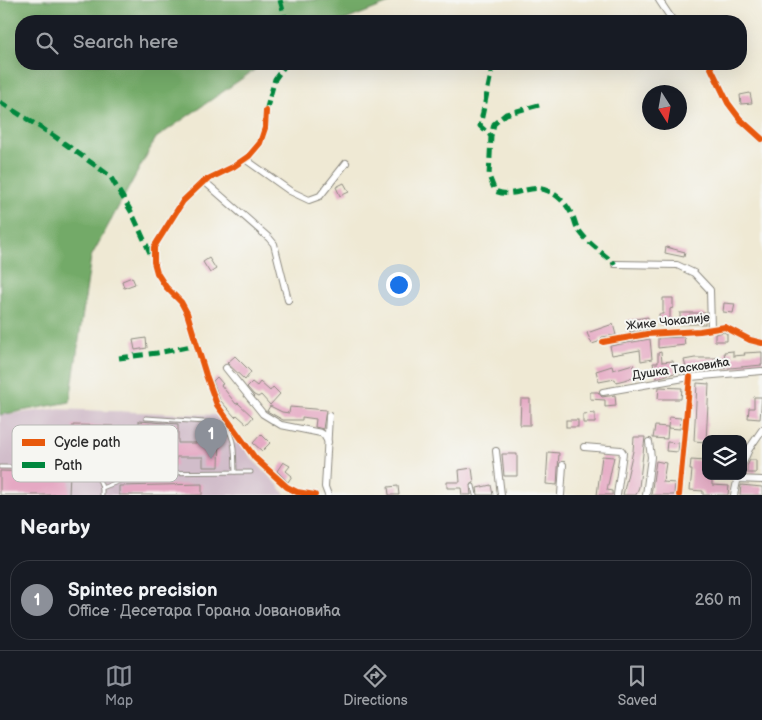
<!DOCTYPE html>
<html lang="en">
<head>
<meta charset="utf-8">
<style>
	body { margin:0; font-family:"Balsamiq Sans",sans-serif; background:#242831; color:#f1f3f6 }
	.controls { position:absolute; right:15px; bottom:15px; display:grid; overflow:hidden; border-radius:10px; box-shadow:0 5px 20px #0002 }
	.controls button { width:45px; height:45px; display:grid; place-items:center; padding:0; border:0; border-bottom:1px solid #363941; background:#171b24; color:#f1f3f6; font:25px sans-serif }
	.compass { position:absolute; left:642px; top:85px; width:45px; height:45px; border-radius:50%; background:#171b24; box-shadow:0 5px 20px #0002; rotate:169deg }
	.you { position:absolute; left:398px; top:284px; width:18px; height:18px; margin:-12px; border:4px solid #fff; border-radius:50%; background:#1a73e8; box-shadow:0 0 0 8px #1a73e833 }
	.badge { display:grid; place-items:center; width:32px; height:32px; border-radius:50%; background:#8c9099; color:#fff; font-size:16px; font-weight:700 }
	.pin { position:absolute; translate:-50% -41px; filter:drop-shadow(0 1px 2px #0008) }
	.pin::after { content:''; position:absolute; top:26px; width:18px; height:15px; background:inherit; clip-path:polygon(0 0,100% 0,50% 100%) }
	.list { margin:0; padding:0; list-style:none }
	h2 { display:flex; justify-content:space-between; align-items:center; height:65px; margin:0; padding:0 20px; font-size:21px }
	h2 small { font-size:16px; font-weight:400; color:#9ea1a6 }
	.list li { display:grid; grid-template-columns:32px 1fr auto; gap:15px; align-items:center; box-sizing:border-box; height:80px; margin:0 10px 10px; padding:0 10px; border:1px solid #363941; border-radius:20px }
	.list b { display:block; font-size:19px; white-space:nowrap }
	.list p { margin:0; font-size:16px; white-space:nowrap; color:#9ea1a6 }
	.list em { font-size:16px; font-style:normal; color:#9ea1a6 }
	.icon { flex:none; width:28px; height:28px; fill:none; stroke:currentColor; stroke-width:2; stroke-linecap:round; stroke-linejoin:round }
	.map { position:relative; flex:none; width:762px; height:495px; overflow:hidden }
	.search { position:absolute; background:#171b24; box-shadow:0 5px 20px #0002; left:15px; right:15px; top:15px; height:55px; display:flex; align-items:center; gap:12px; box-sizing:border-box; padding:0 18px; border-radius:20px; color:#9ea1a6; font-size:19px }
	.sheet { height:155px; background:#171b24 }
	nav { display:flex; justify-content:space-around; align-items:center; box-sizing:border-box; height:70px; border-top:1px solid #363941; background:#171b24; font-size:14px; color:#9ea1a6 }
	nav a { display:grid; justify-items:center; gap:2px }
	nav .on { color:#8c9099 }
	.map>svg:first-child { display:block }
</style>
</head>
<body>
<div class="map">
<svg width="762" height="495" viewBox="0 0 762 495">
	<rect width="100%" height="100%" fill="#f6f6f2"/>
	<filter id="ink" filterUnits="userSpaceOnUse"><feTurbulence type="fractalNoise" baseFrequency=".02" numOctaves="2"/><feDisplacementMap in="SourceGraphic" scale="10" xChannelSelector="R" yChannelSelector="G"/><feConvolveMatrix kernelMatrix="1 2 1 2 8 2 1 2 1" color-interpolation-filters="sRGB"/></filter>
	<filter id="wash" filterUnits="userSpaceOnUse"><feTurbulence type="fractalNoise" baseFrequency=".0096" numOctaves="4" result="noise"/><feDisplacementMap in="SourceGraphic" scale="20" xChannelSelector="R" yChannelSelector="G"/><feGaussianBlur stdDeviation="1.12" result="paint"/><feColorMatrix in="noise" values="0 0 0 0 0 0 0 0 0 0 0 0 0 0 0 0 0 1.4 0 .05"/><feComposite in="paint" operator="in"/></filter>
	<g filter="url(#wash)">
		<rect width="100%" height="100%" fill="#efe9d4"/>
		<!-- industrial -->
		<path fill="#d1bdca" d="M54,409L220,415L229,425L253,460L279,486L285,495H0V415Z"/>
		<!-- forest -->
		<path fill="#73aa68" stroke="#4f6a4a" d="M0,0H397L343,21H21V64H263L156,138L91,257L70,402L0,415Z"/>
		<g id="blocks">
			<!-- building -->
			<g fill="#e5a8c3">
				<path d="M750,93L752,103L741,104L740,95Z"/>
				<path d="M344,183L349,192L340,196L336,187Z"/>
				<path d="M666,247L685,252L684,257L665,253Z"/>
				<path d="M209,258L216,269L210,273L203,262Z"/>
				<path d="M132,277L135,284L124,288L122,281Z"/>
				<path d="M663,298H673V308L670,309V325H659V314H663Z"/>
				<path d="M724,303L735,304L733,313L723,312Z"/>
				<rect x="680" y="313" width="25" height="11"/>
				<path d="M648,317L649,329L630,332L628,320Z"/>
				<path d="M613,324L616,335L602,337L598,342L592,344L587,333Z"/>
				<path d="M724,332L727,334V341H715V334Z"/>
				<path d="M684,337L685,345L658,348V338Z"/>
				<path d="M146,338L147,348L135,350L133,340Z"/>
				<path d="M650,339L652,359L641,361L640,350L612,355L610,346Z"/>
				<path d="M733,351V356L745,355L744,353L762,352V365L687,372L684,360L695,358H725L724,352Z"/>
				<path d="M661,352L662,362L673,361L675,373L656,378L653,363H658V353Z"/>
				<path d="M235,356L251,372L245,380L227,363Z"/>
				<path d="M633,364L636,377L616,382L615,379L599,382L596,371L612,366L613,370Z"/>
				<path d="M217,377L223,384L221,385L236,404L238,403L253,417L247,424L237,415L235,417L220,400L213,381Z"/>
				<path d="M252,382L257,386L260,382L270,391L273,387L280,394L270,405L261,395L258,397L254,395L247,387Z"/>
				<path d="M697,383L709,384L706,442L694,441Z"/>
				<path d="M659,387L682,388L681,399H658Z"/>
				<path d="M590,392H598L602,397L615,395L616,406L605,407V400L590,399Z"/>
				<path d="M754,397H762L760,419L748,418L749,408H754Z"/>
				<path d="M521,399H530V425H520Z"/>
				<path d="M270,406L282,412L289,413L290,407L326,410L323,429L315,427L316,419L302,417V420H283L267,411Z"/>
				<path d="M595,413V423H583V414Z"/>
				<path d="M669,417L681,418L680,429L668,428Z"/>
				<rect x="566" y="420" width="12" height="7"/>
				<path d="M139,421L178,424V443H203V430L220,431L219,467H203V457H176V466L105,464V454L48,453L49,435L73,436V425L113,426V433L139,434Z"/>
				<path d="M655,426L668,427L667,439L653,438Z"/>
				<path d="M261,434L270,443L262,451L253,443Z"/>
				<path d="M634,437H645L639,487L636,495H623L633,451Z"/>
				<path d="M667,442L679,443L678,452L666,451Z"/>
				<path d="M548,452L559,453L557,485L546,484Z"/>
				<path d="M502,454H517V476H504Z"/>
				<path d="M602,456L614,457L607,490L612,491V495H597Z"/>
				<path d="M691,460L706,461V476H712V485L729,486L728,495H703V491L690,490L692,470H690Z"/>
				<path d="M750,460H756V473H747V466Z"/>
				<path d="M656,461L666,463L663,482L675,483L674,495H651Z"/>
				<path d="M283,462L290,466L286,471L292,476L288,482L277,471Z"/>
				<path d="M472,468L474,483L470,485L471,495H462L461,488H447V482H460L459,470Z"/>
				<path d="M0,471L70,473L69,495H0Z"/>
				<path d="M202,484V495H119V486Z"/>
				<path d="M491,485L493,495H478L477,488Z"/>
				<path d="M741,485L762,487V495H740Z"/>
				<path d="M398,486L399,495H389L388,487Z"/>
			</g>
		</g>
	</g>
	<g filter="url(#ink)">
		<use href="#blocks" fill-opacity="0" stroke="#8d8a80" stroke-width="1"/>
		<g fill="none" stroke-linecap="round" stroke-linejoin="round">
			<defs>
				<g id="service">
					<path d="M146,418L220,423C237,432 234,456 235,472"/>
					<path d="M0,467L82,468C96,473 103,480 102,495"/>
					<path d="M473,486L475,495"/>
					<path d="M102,488L140,473L251,472"/>
				</g>
				<g id="minor">
					<path d="M659,0L673,21"/>
					<path d="M709,64L728,103L740,119L762,139"/>
					<path d="M266,111L265,128L260,143L249,156L233,167L204,181L183,201L154,247V262L157,273L166,287L181,302L187,313L206,375L217,405L255,458L287,487L297,492L315,495"/>
					<path d="M245,159L290,191L309,200L320,196L346,163"/>
					<path d="M204,181L269,238L274,244L288,300"/>
					<path d="M615,264L677,265L694,273L710,290L711,329"/>
					<path d="M603,342L647,334L700,331L725,327L750,340L762,343"/>
					<path d="M226,368L263,414L281,425L321,433L324,435L328,442"/>
					<path d="M603,392L690,377L762,371"/>
					<path d="M584,447L621,450L623,453L617,495"/>
					<path d="M496,451L501,495"/>
					<path d="M743,463L749,449L762,430"/>
					<path d="M737,479L762,480"/>
					<path d="M328,495L325,487L329,416"/>
					<path d="M561,495L563,465"/>
					<path d="M646,495L651,457L649,442"/>
					<path d="M679,495L690,377"/>
					<path d="M734,495L738,477"/>
				</g>
			</defs>
			<!-- service casing -->
			<use href="#service" stroke="#8d8a80" stroke-width="5"/>
			<!-- minor casing -->
			<use href="#minor" stroke="#8d8a80" stroke-width="8"/>
			<!-- service -->
			<use href="#service" stroke="#fff" stroke-width="3"/>
			<!-- minor -->
			<use href="#minor" stroke="#fff" stroke-width="6"/>
			<!-- quiet -->
			<g stroke="#00873e" stroke-width="5" stroke-dasharray="10 5" stroke-linecap="butt">
				<path d="M280,0L286,21"/>
				<path d="M490,64L491,74L480,126L491,136"/>
				<path d="M0,102L54,136L110,176L132,213L151,255"/>
				<path d="M539,105L506,114L494,124L491,136L489,176L495,191C515,200 529,182 548,191C558,195 567,204 572,215C575,219 575,225 578,229C587,243 603,253 615,264"/>
				<path d="M266,111L275,79L286,64"/>
				<path d="M119,358L157,353L197,345"/>
			</g>
			<defs>
				<g id="cycleway">
					<path d="M709,64L728,103L740,119L762,139"/>
					<path d="M266,111L265,128L260,143L249,156L233,167L204,181L183,201L154,247V262L157,273L166,287L181,302L187,313L206,375L217,405L255,458L287,487L297,492L315,495"/>
					<path d="M603,342L647,334L700,331L725,327L750,340L762,343"/>
					<path d="M679,495L690,377"/>
				</g>
			</defs>
			<!-- cycleway casing -->
			<use href="#cycleway" stroke="#f6f6f2" stroke-width="9"/>
			<!-- cycleway -->
			<use href="#cycleway" stroke="#e8590c" stroke-width="6"/>
		</g>
	</g>
	<g text-anchor="middle" dominant-baseline="central" stroke-width="4" stroke-linejoin="round" paint-order="stroke">
		<!-- street labels -->
		<g font-size="12" fill="#2b2b2b" stroke="#f6f6f2">
			<text transform="translate(668 322) rotate(-6)">Жике Чокалије</text>
			<text transform="translate(681 369) rotate(-8)">Душка Тасковића</text>
		</g>
	</g>
	<!-- legend -->
	<rect x="12" y="425" width="166" height="57" rx="8" fill="#f6f6f2" stroke="#b9b9b6" stroke-width="1"/>
	<rect x="22" y="439" width="23" height="7" fill="#e8590c"/>
	<rect x="22" y="462" width="23" height="6" fill="#00873e"/>
	<g font-size="14" fill="#2b2b2b">
		<text x="54" y="447">Cycle path</text>
		<text x="54" y="470">Path</text>
	</g>
</svg>
<div class="controls">
<button><svg class="icon" aria-label="layers" viewBox="0 0 24 24"><path d="M12 4l9 5-9 5-9-5zM3 14l9 5 9-5"/></svg></button>
</div>
<svg class="compass" viewBox="-18 -18 36 36"><path d="M0-13l5 13h-10z" fill="#e53935"/><path d="M0 13l5-13h-10z" fill="#9ea1a6"/></svg>
<div class="you"></div>
<div class="pin badge" style="left:211px;top:459px">1</div>
<div class="search"><svg class="icon" aria-label="search" viewBox="0 0 24 24"><circle cx="10" cy="10" r="6"/><path d="M15 15l6 6"/></svg>Search here</div>
</div>
<section class="sheet">
<h2>Nearby<small></small></h2>
<ul class="list">
<li><span class="badge">1</span><div><b>Spintec precision</b><p>Office · Десетара Горана Јовановића</p></div><em>260 m</em></li>
</ul>
</section>
<nav>
<a class="on"><svg class="icon" aria-label="map" viewBox="0 0 24 24"><path d="M3 6l6-2 6 2 6-2v14l-6 2-6-2-6 2zM9 4v14M15 6v14"/></svg>Map</a>
<a><svg class="icon" aria-label="directions" viewBox="0 0 24 24"><path d="M12 3l9 9-9 9-9-9zM9 14v-3h6M13 9l2 2-2 2"/></svg>Directions</a>
<a><svg class="icon" aria-label="saved" viewBox="0 0 24 24"><path d="M7 4h10v16l-5-4-5 4z"/></svg>Saved</a>
</nav>
</body>
</html>
